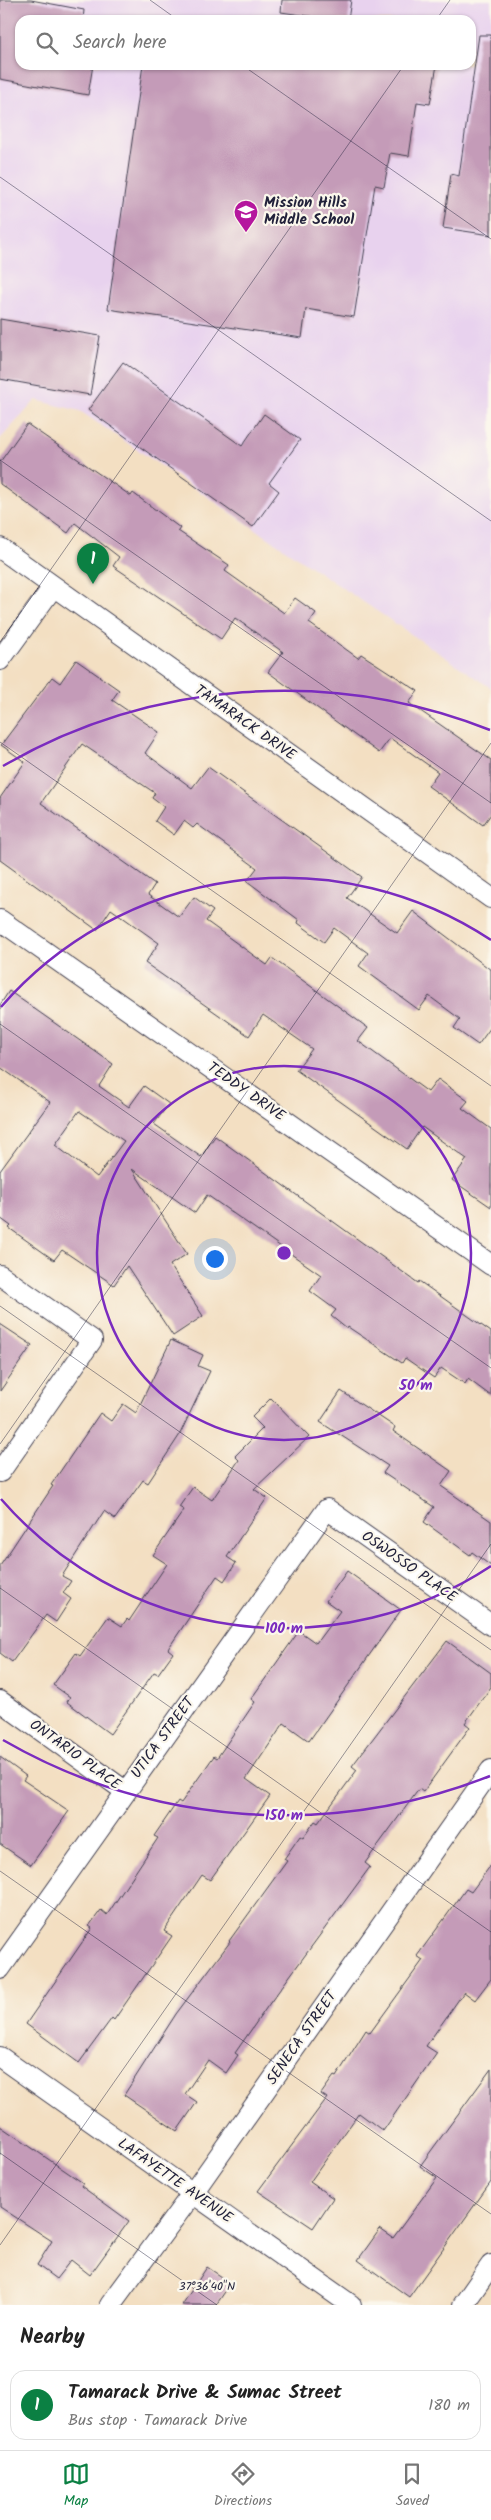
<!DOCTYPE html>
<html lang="en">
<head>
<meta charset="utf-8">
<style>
	body { margin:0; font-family:Kalam,sans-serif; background:#f2f2f2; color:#222 }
	.you { position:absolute; left:214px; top:1258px; width:18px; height:18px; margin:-12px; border:4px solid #fff; border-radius:50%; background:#1a73e8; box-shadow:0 0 0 8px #1a73e833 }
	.badge { display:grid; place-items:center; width:32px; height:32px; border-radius:50%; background:#0b8043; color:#fff; font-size:16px; font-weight:700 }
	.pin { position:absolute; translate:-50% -41px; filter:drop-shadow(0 1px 2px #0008) }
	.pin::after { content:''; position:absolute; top:26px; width:18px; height:15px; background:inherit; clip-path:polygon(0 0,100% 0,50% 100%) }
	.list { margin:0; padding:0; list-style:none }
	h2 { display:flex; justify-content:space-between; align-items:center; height:65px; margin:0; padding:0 20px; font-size:21px }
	h2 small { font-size:16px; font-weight:400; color:#767676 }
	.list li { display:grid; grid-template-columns:32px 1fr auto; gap:15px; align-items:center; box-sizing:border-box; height:70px; margin:0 10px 10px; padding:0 10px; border:1px solid #e0e0e0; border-radius:15px }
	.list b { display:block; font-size:19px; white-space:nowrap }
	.list p { margin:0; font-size:16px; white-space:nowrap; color:#767676 }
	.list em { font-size:16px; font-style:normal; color:#767676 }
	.icon { flex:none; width:28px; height:28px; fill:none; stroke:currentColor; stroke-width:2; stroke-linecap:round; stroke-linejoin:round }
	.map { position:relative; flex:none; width:491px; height:2305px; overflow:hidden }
	.search { position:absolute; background:#fff; box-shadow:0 1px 4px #0004; left:15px; right:15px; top:15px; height:55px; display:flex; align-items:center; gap:12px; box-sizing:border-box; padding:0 18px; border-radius:15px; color:#767676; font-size:19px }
	.sheet { height:145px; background:#fff }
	nav { display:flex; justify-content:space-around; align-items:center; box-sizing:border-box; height:70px; border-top:1px solid #e0e0e0; background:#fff; font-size:14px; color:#767676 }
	nav a { display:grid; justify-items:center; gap:2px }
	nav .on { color:#0b8043 }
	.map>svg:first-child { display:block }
</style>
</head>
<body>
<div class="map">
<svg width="491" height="2305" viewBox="0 0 491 2305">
	<rect width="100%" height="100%" fill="#fbf7ec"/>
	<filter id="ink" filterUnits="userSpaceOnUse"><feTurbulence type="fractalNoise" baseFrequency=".02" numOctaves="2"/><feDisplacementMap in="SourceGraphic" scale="10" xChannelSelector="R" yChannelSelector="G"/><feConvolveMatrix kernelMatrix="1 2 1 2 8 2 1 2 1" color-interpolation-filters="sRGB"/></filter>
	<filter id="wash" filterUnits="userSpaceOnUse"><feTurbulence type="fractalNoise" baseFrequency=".0096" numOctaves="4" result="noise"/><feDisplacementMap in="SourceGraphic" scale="20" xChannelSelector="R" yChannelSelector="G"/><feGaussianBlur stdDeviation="1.12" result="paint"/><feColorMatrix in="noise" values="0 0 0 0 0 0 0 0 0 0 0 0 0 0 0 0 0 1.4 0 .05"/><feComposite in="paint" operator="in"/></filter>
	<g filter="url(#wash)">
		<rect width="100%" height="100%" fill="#f3dfc2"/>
		<!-- built -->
		<path fill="#e8d2ee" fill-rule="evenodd" d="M0,0H491V688L80,411L36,400L0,439ZM20,20H471V65H20Z"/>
		<g id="blocks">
			<!-- building -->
			<g fill="#c49bb8" fill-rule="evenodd">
				<path d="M0,0H31L84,10L83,20H20V65H93L88,95L0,79Z"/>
				<path d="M282,0H351L348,20H322V18L281,12Z"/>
				<path d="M479,35H491V235L443,228L451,174L459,176Z"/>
				<path d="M143,65H437L430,104L417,102L409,156L390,153L384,187L375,185L354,317L306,309L302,338L108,309Z"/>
				<path d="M0,319L100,336L90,395L0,379Z"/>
				<path d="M123,362L242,446L264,414L300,440L269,483L279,491L253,527L88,410Z"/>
				<path d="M27,424L131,496L133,493L180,528L178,531L229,565L225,571L284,613L295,598L316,613L309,623L358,658L361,654L418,691L409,703L491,760V814L483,825L428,786L438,772L390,738L379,753L268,672L283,652L235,618L221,639L113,566L119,557L75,523L68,533L0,484V462Z"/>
				<path d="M76,660L119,690L112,700L159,732L145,753L192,788L208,767L362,877L347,898L397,933L413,911L491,970V1027L478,1045L454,1028L460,1019L429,996L419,1010L359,966L368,953L334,928L324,942L298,923L299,920L247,881L257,868L197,824L193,828L184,821L174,835L155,821L164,807L152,798L155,793L82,744L41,803L155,884L148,895L179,917L194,897L213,911L206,921L267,965L272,958L368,1028L358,1041L428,1092L438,1079L468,1101L462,1108L491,1129V1207L452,1180L467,1159L422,1127L407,1149L296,1070L312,1049L263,1015L249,1036L145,963L159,943L111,909L97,930L0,860V798L25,762L1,745L52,677L60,683Z"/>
				<path d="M9,991L113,1064L99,1086L129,1107L144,1086L169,1104L154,1124L201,1157L215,1136L418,1283L419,1281L491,1332V1396L468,1379L465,1384L441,1368L434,1378L405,1358L402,1363L348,1327L347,1329L331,1316L336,1310L310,1291L321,1275L207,1195L195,1213L132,1169L187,1254L170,1265L203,1316L173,1336L127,1266L114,1285L62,1250L54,1260L9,1228L11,1226L0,1218V1171L50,1102L0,1067V1005ZM79,1111L124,1141L97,1177L55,1145Z"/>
				<path d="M0,1324L32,1345L0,1391Z"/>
				<path d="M171,1340L203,1355L198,1366L210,1371L179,1436L148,1483L143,1480L115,1519L104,1511L62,1576L71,1581L63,1593L71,1599L56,1622L46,1615L12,1662L0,1653V1566L53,1486L51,1485L100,1413L111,1421L123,1404L136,1413Z"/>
				<path d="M341,1391L395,1427L393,1431L451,1471L441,1486L491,1521V1566L472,1552L470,1555L424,1522L434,1507L383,1473L388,1466L320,1422Z"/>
				<path d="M271,1398L309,1437L254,1489L267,1498L227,1557L236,1563L224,1581L217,1576L168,1649L173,1653L158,1674L154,1672L110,1734L67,1702L70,1697L53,1685L76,1653L80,1656L108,1617L122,1626L127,1619L129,1621L167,1564L153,1555L184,1510L179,1507L193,1487L212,1500L239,1460L235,1456L263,1428L252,1417Z"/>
				<path d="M347,1571L401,1610L309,1741L284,1723L246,1779L270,1796L210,1880L202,1875L164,1931L172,1936L114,2020L112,2018L79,2063L26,2024L92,1928L89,1926L101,1910L107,1915L158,1838L154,1836L178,1801L181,1803L214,1756L217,1758L255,1702L251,1699L299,1631L316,1643L340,1611L326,1601Z"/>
				<path d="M447,1641L491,1673V1687L465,1723L470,1727L423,1792L419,1789L365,1863L370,1867L267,2007L235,2053L238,2055L226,2073L208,2060L185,2094L197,2102L177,2131L124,2095L176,2014L230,1942L229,1941L287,1861L284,1859L300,1836L303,1838L315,1821L318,1823L357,1770L352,1766Z"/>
				<path d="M0,1757L26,1776L23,1780L69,1811L31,1865L0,1844Z"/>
				<path d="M491,1865V1979L475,2000L464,1992L426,2046L437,2053L383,2131L359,2113L310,2182L333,2198L313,2228L258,2191L327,2098L321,2094L334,2076L336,2077L366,2030L370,2033L423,1960L417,1956L466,1889L471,1892Z"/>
				<path d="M491,2069V2182L409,2297L358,2260L380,2229L393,2238L437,2178L420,2166Z"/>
				<path d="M0,2126L83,2183L81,2186L129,2221L90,2275L71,2260L56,2279L37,2265L52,2241L0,2207Z"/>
				<path d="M207,2267L231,2283L216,2305H182Z"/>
			</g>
		</g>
	</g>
	<g filter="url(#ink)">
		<use href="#blocks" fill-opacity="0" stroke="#413e4f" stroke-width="1"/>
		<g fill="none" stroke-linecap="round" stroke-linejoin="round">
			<defs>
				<g id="minor">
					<path d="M0,548L491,898"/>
					<path d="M0,660L53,587"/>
					<path d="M0,920L491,1265"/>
					<path d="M0,1275L92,1340L0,1472"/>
					<path d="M0,1701L125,1791"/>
					<path d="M0,1969L327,1509L491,1625"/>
					<path d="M0,2057L351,2305"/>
					<path d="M110,2305L192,2194L491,1770"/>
					<path d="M463,2305L491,2265"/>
				</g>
			</defs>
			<!-- minor casing -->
			<use href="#minor" stroke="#413e4f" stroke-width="22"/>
			<!-- minor -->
			<use href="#minor" stroke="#fff" stroke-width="20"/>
		</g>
	</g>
	<!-- ticks -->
	<path fill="none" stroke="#22223b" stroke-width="1" stroke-opacity="0.45" d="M150,0L178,20M436,20L450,0M242,65L491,239M0,177L491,521M0,460L491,803M0,642L404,65M0,742L491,1086M0,1024L491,1368M0,1306L491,1650M0,1444L491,743M0,1588L491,1932M0,1871L491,2214M0,2153L217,2305M0,2245L491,1544"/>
	<!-- distance rings -->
	<g fill="none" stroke="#7b2cbf" stroke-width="2.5">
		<circle cx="284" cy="1253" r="187"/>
		<path d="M491 1566A375 375 0 0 1 1 1499M1 1007A375 375 0 0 1 491 940"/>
		<path d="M490 1776A562 562 0 0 1 3 1740M3 766A562 562 0 0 1 490 730"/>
	</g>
	<!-- icons -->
	<defs>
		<symbol id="school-pin" viewBox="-11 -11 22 30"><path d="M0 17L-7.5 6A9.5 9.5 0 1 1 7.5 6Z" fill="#b5179e" stroke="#fbf7ec"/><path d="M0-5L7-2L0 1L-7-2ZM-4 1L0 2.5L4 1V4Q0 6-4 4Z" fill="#fff"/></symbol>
	</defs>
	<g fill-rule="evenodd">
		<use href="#school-pin" x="232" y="198" width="28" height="38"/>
	</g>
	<g text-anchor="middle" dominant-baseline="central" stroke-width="4.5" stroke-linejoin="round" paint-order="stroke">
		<!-- poi labels -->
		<g font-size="15" font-weight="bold" fill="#22223b" stroke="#fbf7ec" text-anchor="start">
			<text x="264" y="203">Mission Hills<tspan x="264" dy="17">Middle School</tspan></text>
		</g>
		<!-- street labels -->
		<g font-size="15" fill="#22223b" stroke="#fbf7ec">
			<text transform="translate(245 723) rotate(35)">TAMARACK DRIVE</text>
			<text transform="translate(246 1092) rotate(35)">TEDDY DRIVE</text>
			<text transform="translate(409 1567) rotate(35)">OSWOSSO PLACE</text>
			<text transform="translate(163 1738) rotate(-54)">UTICA STREET</text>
			<text transform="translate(75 1755) rotate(36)">ONTARIO PLACE</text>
			<text transform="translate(302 2038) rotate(-55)">SENECA STREET</text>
			<text transform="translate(175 2181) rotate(35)">LAFAYETTE AVENUE</text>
		</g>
	</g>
	<g font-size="12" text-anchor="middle" fill="#22223b" stroke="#fbf7ec" stroke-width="4.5" stroke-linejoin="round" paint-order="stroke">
		<text x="207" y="2290">37°36'40"N</text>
	</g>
	<circle cx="284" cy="1253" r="8" fill="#7b2cbf" stroke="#fbf7ec" stroke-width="2.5"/>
	<g font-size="15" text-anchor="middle" font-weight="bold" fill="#7b2cbf" stroke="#fbf7ec" stroke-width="4.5" stroke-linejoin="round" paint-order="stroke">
		<text x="416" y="1390">50 m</text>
		<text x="284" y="1633">100 m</text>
		<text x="284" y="1820">150 m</text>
	</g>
</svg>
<div class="you"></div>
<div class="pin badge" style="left:93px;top:584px">1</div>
<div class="search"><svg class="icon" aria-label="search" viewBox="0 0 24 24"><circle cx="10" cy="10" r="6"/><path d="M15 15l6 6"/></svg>Search here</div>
</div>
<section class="sheet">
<h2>Nearby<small></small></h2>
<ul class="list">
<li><span class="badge">1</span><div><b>Tamarack Drive &amp; Sumac Street</b><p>Bus stop · Tamarack Drive</p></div><em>180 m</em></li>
</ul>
</section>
<nav>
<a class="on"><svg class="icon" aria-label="map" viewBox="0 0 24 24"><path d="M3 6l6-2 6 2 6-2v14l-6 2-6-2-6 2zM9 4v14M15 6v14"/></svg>Map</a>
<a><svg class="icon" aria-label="directions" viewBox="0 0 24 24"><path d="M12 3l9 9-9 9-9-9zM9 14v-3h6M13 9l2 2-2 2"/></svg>Directions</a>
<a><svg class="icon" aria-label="saved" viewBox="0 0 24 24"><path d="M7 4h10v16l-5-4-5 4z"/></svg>Saved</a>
</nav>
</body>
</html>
